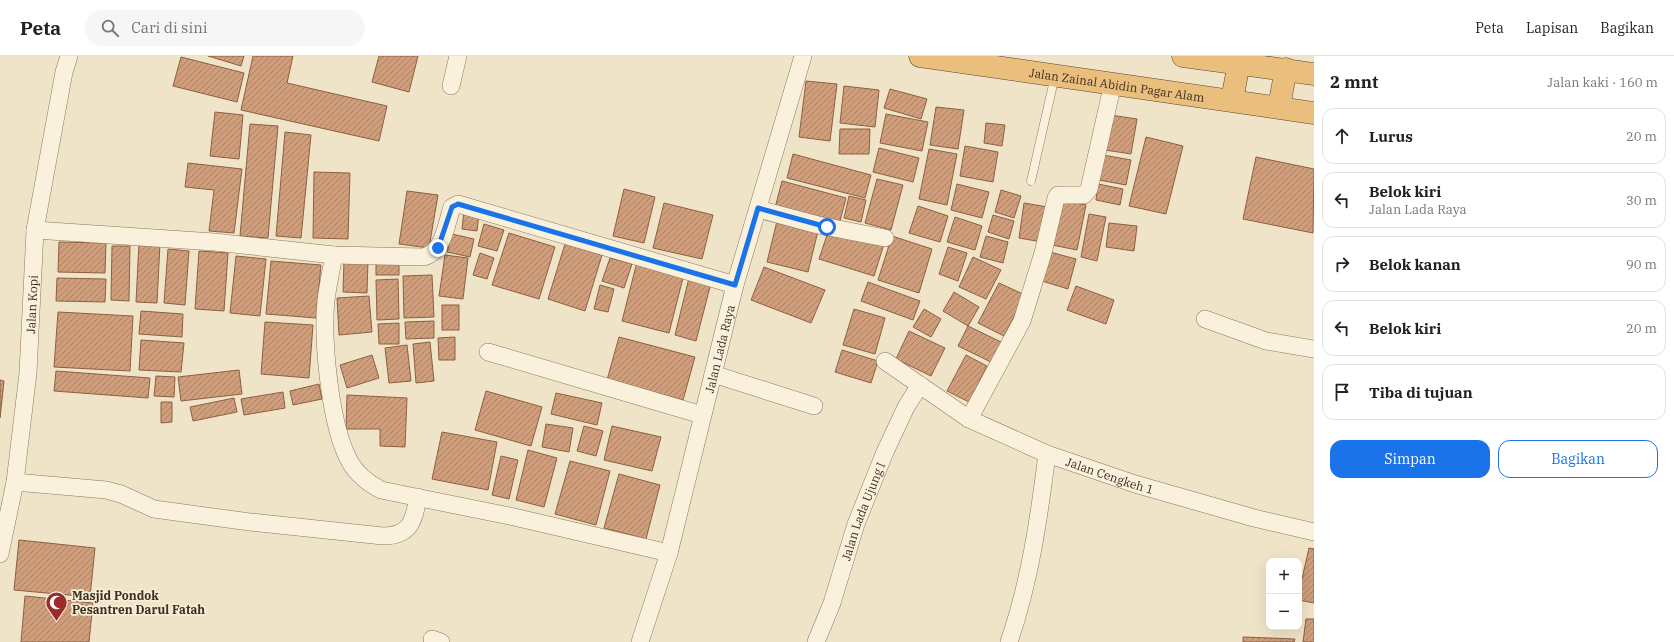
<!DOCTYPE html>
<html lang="id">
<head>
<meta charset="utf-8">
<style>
	body { margin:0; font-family:"IBM Plex Serif",serif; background:#f6f6f6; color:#222 }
	.controls { position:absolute; right:12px; bottom:12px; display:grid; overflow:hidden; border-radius:8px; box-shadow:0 4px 16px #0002 }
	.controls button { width:36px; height:36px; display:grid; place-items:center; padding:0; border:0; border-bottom:1px solid #e0e0e0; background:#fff; color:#222; font:20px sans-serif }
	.stop { position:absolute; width:12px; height:12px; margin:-9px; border:3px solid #1a73e8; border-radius:50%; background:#fff }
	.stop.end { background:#1a73e8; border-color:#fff; box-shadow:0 1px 4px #0008 }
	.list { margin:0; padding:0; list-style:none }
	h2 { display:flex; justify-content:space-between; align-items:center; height:52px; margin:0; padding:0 16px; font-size:17px }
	h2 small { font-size:13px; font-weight:400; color:#767676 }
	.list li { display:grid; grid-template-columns:26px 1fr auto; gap:12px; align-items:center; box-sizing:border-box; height:56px; margin:0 8px 8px; padding:0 8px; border:1px solid #e0e0e0; border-radius:12px }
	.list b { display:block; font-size:15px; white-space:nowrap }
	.list p { margin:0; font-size:13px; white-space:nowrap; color:#767676 }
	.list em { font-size:13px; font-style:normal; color:#767676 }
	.actions { display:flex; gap:8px; padding:12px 16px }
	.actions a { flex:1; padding:9px 0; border:1px solid #1a73e8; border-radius:12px; text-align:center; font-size:14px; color:#1a73e8 }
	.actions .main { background:#1a73e8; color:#fff }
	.icon { flex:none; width:22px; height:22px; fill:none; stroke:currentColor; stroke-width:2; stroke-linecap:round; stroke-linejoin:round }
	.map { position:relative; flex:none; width:1314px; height:586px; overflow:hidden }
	header { display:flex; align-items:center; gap:24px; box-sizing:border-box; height:56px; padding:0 20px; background:#fff; border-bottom:1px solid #e0e0e0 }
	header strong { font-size:19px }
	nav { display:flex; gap:22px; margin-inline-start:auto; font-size:14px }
	.search { width:280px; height:36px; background:#f6f6f6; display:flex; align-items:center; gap:10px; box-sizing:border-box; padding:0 14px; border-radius:22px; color:#767676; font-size:15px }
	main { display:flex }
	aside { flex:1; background:#fff }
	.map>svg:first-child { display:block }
</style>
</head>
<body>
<header>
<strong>Peta</strong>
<div class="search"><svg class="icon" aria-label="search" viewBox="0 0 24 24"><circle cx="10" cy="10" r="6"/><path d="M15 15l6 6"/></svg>Cari di sini</div>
<nav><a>Peta</a><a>Lapisan</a><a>Bagikan</a></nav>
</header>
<main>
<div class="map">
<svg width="1314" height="586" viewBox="0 0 1314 586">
	<defs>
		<pattern id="building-hatch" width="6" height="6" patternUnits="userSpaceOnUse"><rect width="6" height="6" fill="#cf9f7d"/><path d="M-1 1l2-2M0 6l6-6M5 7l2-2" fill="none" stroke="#a98266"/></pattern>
	</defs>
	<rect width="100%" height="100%" fill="#f0e4c8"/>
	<!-- building -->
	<g fill="url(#building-hatch)" stroke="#8d5f41">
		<path d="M208,0H244L241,10Z"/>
		<path d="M253,0H293L287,27L387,50L379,85L241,54Z"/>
		<path d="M379,0H418L409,36L372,26Z"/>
		<path d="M181,1L244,17L237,46L173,30Z"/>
		<path d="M806,25L837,28L830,85L799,81Z"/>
		<path d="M844,30L879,34L875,71L840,67Z"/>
		<path d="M890,33L927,43L921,63L884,52Z"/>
		<path d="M936,51L964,54L958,93L930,89Z"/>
		<path d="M215,56L243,59L239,103L210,100Z"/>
		<path d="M886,58L928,66L922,95L880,87Z"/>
		<path d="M1110,59L1137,63L1131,98L1105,94Z"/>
		<path d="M986,67L1005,69L1002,90L984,87Z"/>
		<path d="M250,68L278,70L268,182L240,180Z"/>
		<path d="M840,73H870L869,98H839Z"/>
		<path d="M285,76L311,79L301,182L276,180Z"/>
		<path d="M1146,81L1183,90L1166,158L1129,150Z"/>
		<path d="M965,90L998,96L993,126L960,120Z"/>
		<path d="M879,92L919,102L913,126L873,116Z"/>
		<path d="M929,93L957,98L947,149L919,143Z"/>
		<path d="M793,98L871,119L865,142L787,122Z"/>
		<path d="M1103,99L1131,104L1126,129L1099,124Z"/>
		<path d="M1256,101L1314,113L1313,177L1243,163Z"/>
		<path d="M188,107L242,113L234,177L209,175L214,134L185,131Z"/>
		<path d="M314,116L350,117L348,183L313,182Z"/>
		<path d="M877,123L903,129L891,174L865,167Z"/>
		<path d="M782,125L846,142L839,169L775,152Z"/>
		<path d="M957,128L989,136L982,162L951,154Z"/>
		<path d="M1098,128L1123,133L1120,149L1096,144Z"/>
		<path d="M624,133L655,141L644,187L613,180Z"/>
		<path d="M1001,134L1021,140L1014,162L995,156Z"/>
		<path d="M407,135L438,139L429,192L399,188Z"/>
		<path d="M849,140L866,144L861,166L844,162Z"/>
		<path d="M1061,144L1086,149L1077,194L1052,189Z"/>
		<path d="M664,147L713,159L702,203L653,192Z"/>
		<path d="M1024,147L1048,151L1042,186L1019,182Z"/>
		<path d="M918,150L948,160L940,186L909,177Z"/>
		<path d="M464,155L479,157L477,175L462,173Z"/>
		<path d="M1089,158L1106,161L1097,205L1081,201Z"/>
		<path d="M993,159L1014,165L1009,183L988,176Z"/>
		<path d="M955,161L982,170L975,194L947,186Z"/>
		<path d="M777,165L818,175L808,216L767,206Z"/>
		<path d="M1109,167L1137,170L1134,195L1106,191Z"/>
		<path d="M484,168L504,174L497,195L478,190Z"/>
		<path d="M828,176L884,188L874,220L819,203Z"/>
		<path d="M509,177L555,191L539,243L492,229Z"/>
		<path d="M452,178L474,183L470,201L447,196Z"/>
		<path d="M892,180L932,193L919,237L878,224Z"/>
		<path d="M986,180L1008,186L1003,207L980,201Z"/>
		<path d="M59,186L106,187L105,217L58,216Z"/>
		<path d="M139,187L160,188L157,247L136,246Z"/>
		<path d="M565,188L602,199L585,255L548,243Z"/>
		<path d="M112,190H130L129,245L111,244Z"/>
		<path d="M948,191L967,197L958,225L939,218Z"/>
		<path d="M168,193L189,195L185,249L164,247Z"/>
		<path d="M199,195L228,197L224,255L195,253Z"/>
		<path d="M1050,196L1076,203L1068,233L1042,225Z"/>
		<path d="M480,197L494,202L487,223L473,219Z"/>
		<path d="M445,199L468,202L463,243L439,240Z"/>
		<path d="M236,200L266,203L260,260L230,257Z"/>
		<path d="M973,201L1001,214L986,243L959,231Z"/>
		<path d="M610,202L632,208L624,232L602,225Z"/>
		<path d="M344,204H368L367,237L343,236Z"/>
		<path d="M271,205L321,209L316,262L266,258Z"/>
		<rect x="376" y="206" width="23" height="13"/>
		<path d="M637,206L684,218L669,277L622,265Z"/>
		<path d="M764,211L825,234L811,267L751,244Z"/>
		<path d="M432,219L434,261L404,262L403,220Z"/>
		<path d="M57,222L106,223L105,246L56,245Z"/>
		<path d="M689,222L711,227L696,285L675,279Z"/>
		<path d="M398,223L399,263L377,264L376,224Z"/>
		<path d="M868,226L920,245L913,264L861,245Z"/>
		<path d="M999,227L1025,239L1004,280L978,267Z"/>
		<path d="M600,229L614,233L608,256L594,253Z"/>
		<path d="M1076,230L1114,244L1106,268L1067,254Z"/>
		<path d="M954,236L979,251L968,270L943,255Z"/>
		<path d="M369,240L372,276L339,279L337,242Z"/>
		<rect x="442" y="249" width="17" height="25"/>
		<path d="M854,253L885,262L875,298L843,289Z"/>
		<path d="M924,253L941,263L931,281L913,271Z"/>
		<path d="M141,255L183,258L182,281L139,278Z"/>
		<path d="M58,256L133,260L130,315L54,311Z"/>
		<path d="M434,265V282L406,283L405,266Z"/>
		<path d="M265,266L313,269L309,322L261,318Z"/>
		<path d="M399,267V288H379L378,268Z"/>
		<path d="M968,270L1001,286L991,306L958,290Z"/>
		<path d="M909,275L945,292L931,320L896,303Z"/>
		<path d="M455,281V304H439L438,282Z"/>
		<path d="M619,281L695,301L683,344L607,324Z"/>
		<path d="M141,284L184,287L181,316L139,314Z"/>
		<path d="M430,286L434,325L416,327L413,288Z"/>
		<path d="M407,289L411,325L389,327L385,292Z"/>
		<path d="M842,294L878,305L871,327L835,316Z"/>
		<path d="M372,299L379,322L347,332L340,309Z"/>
		<path d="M966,299L987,310L969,346L947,335Z"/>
		<path d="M239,314L242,338L181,345L178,321Z"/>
		<path d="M56,315L150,322L148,342L54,335Z"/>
		<path d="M156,320L175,321L174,341L154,340Z"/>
		<path d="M0,324L4,325L0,362Z"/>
		<path d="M319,328L322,343L293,349L290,335Z"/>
		<path d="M486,335L542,351L531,390L475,374Z"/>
		<path d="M283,336L285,352L244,359L241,343Z"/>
		<path d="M556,337L602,347L597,369L551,358Z"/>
		<path d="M347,339L407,342L405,391L380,390V373H346Z"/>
		<path d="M234,342L237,356L193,365L190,351Z"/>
		<path d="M161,346H172V366L161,367Z"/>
		<path d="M546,368L573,372L569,396L542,391Z"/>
		<path d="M584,370L603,375L596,400L577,395Z"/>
		<path d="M612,370L661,381L652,415L604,404Z"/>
		<path d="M442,376L497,386L488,434L432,423Z"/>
		<path d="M528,394L557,402L544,451L516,444Z"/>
		<path d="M501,400L518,404L509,443L492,439Z"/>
		<path d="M570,405L610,415L596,469L555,458Z"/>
		<path d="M619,418L660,429L646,483L604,472Z"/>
		<path d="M19,484L95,492L90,541L14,534Z"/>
		<path d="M1309,492L1314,493V547L1299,544V536Z"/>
		<path d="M25,540L93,547L89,586H21Z"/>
		<path d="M1306,563H1314V586H1303Z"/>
		<path d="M1243,581L1295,583L1294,586H1243Z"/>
	</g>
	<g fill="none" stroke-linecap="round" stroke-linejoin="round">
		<defs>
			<path id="service" d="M1031,125L1055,20"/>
			<g id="minor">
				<path d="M451,30L458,0"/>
				<path d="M758,153L818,169L885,182"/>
				<path d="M35,174L214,186L334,199L424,201C443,195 446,171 451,154L452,151L458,148L735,229"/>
				<path d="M334,199C331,214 328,229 326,244C322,284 330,371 350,406C357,419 368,427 381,434L514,461L669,497"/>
				<path d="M1205,263L1266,285L1314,293"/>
				<path d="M488,296L702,359"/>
				<path id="s1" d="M885,305L969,363L1047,398L1135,428L1254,462L1314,476"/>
				<path d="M713,318L814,350"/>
				<path d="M969,363L1022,265L1043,197L1056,142L1058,139H1084L1089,133L1113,27"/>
				<path d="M15,426L106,434L121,438L154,453L250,466L383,480C411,480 414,464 418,441"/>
				<path id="s2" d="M0,498L15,426L28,317L35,174L64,16L69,0"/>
				<path d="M432,583L441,586"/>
				<path id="s3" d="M640,586L669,497L735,229L803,0"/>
				<path id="s4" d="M816,586L832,547L856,468L885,396L906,351L920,329"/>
				<path d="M1009,586C1030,525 1039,462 1047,398"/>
			</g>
			<g id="trunk">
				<path id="s5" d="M920,0L1314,57"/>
				<path d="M1183,0L1314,18"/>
				<path d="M1232,44L1239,7"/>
				<path d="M1279,51L1286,13"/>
			</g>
		</defs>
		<!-- service casing -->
		<use href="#service" stroke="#8d765c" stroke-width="9"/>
		<!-- minor casing -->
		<use href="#minor" stroke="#8d765c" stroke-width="18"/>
		<!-- trunk casing -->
		<use href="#trunk" stroke="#5b4430" stroke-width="23"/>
		<!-- service -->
		<use href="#service" stroke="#faf1dc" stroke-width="8"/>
		<!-- minor -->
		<use href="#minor" stroke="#faf1dc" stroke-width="17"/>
		<!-- trunk -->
		<use href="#trunk" stroke="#eabe7c" stroke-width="22"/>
	</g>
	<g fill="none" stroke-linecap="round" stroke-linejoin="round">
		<!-- route -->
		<path stroke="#1a73e8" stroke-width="5" d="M438,192L451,154L452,151L458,148L735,229L758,152L827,171"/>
	</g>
	<!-- icons -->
	<defs>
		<symbol id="mosque-pin" viewBox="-11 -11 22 30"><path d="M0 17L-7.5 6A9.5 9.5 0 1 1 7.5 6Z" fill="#9e2a2b" stroke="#f7eed8"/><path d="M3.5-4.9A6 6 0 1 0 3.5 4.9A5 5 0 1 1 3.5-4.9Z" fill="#fff"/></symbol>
	</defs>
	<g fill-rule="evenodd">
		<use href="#mosque-pin" x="44" y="534" width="25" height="34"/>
	</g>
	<g text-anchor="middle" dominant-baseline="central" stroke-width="3.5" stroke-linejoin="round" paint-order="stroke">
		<!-- street labels -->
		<g font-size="12" fill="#3d2e20" stroke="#f7eed8">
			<text stroke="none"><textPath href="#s5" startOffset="199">Jalan Zainal Abidin Pagar Alam</textPath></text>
			<text stroke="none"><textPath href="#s2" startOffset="252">Jalan Kopi</textPath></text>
			<text stroke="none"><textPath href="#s3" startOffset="304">Jalan Lada Raya</textPath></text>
			<text stroke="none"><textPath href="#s1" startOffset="254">Jalan Cengkeh 1</textPath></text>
			<text stroke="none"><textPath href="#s4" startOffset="139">Jalan Lada Ujung I</textPath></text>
		</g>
		<!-- poi labels -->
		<g font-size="12" font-weight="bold" fill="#3d2e20" stroke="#f7eed8" text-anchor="start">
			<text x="72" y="539">Masjid Pondok<tspan x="72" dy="14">Pesantren Darul Fatah</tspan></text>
		</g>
	</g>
</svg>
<div class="controls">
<button>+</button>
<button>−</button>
</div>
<div class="stop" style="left:827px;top:171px"></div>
<div class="stop end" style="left:438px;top:192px"></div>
</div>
<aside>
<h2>2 mnt<small>Jalan kaki · 160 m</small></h2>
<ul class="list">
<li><svg class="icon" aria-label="ahead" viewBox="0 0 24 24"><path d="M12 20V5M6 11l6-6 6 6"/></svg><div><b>Lurus</b></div><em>20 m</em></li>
<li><svg class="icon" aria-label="left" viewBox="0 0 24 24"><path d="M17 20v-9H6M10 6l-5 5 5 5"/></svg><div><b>Belok kiri</b><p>Jalan Lada Raya</p></div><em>30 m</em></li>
<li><svg class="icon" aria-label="right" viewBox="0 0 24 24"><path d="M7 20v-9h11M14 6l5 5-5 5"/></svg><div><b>Belok kanan</b></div><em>90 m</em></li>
<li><svg class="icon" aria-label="left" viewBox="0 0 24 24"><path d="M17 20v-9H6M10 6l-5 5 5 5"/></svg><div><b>Belok kiri</b></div><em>20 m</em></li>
<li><svg class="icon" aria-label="arrive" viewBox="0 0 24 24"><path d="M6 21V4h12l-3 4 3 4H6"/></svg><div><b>Tiba di tujuan</b></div></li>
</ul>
<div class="actions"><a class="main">Simpan</a><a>Bagikan</a></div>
</aside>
</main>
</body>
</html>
